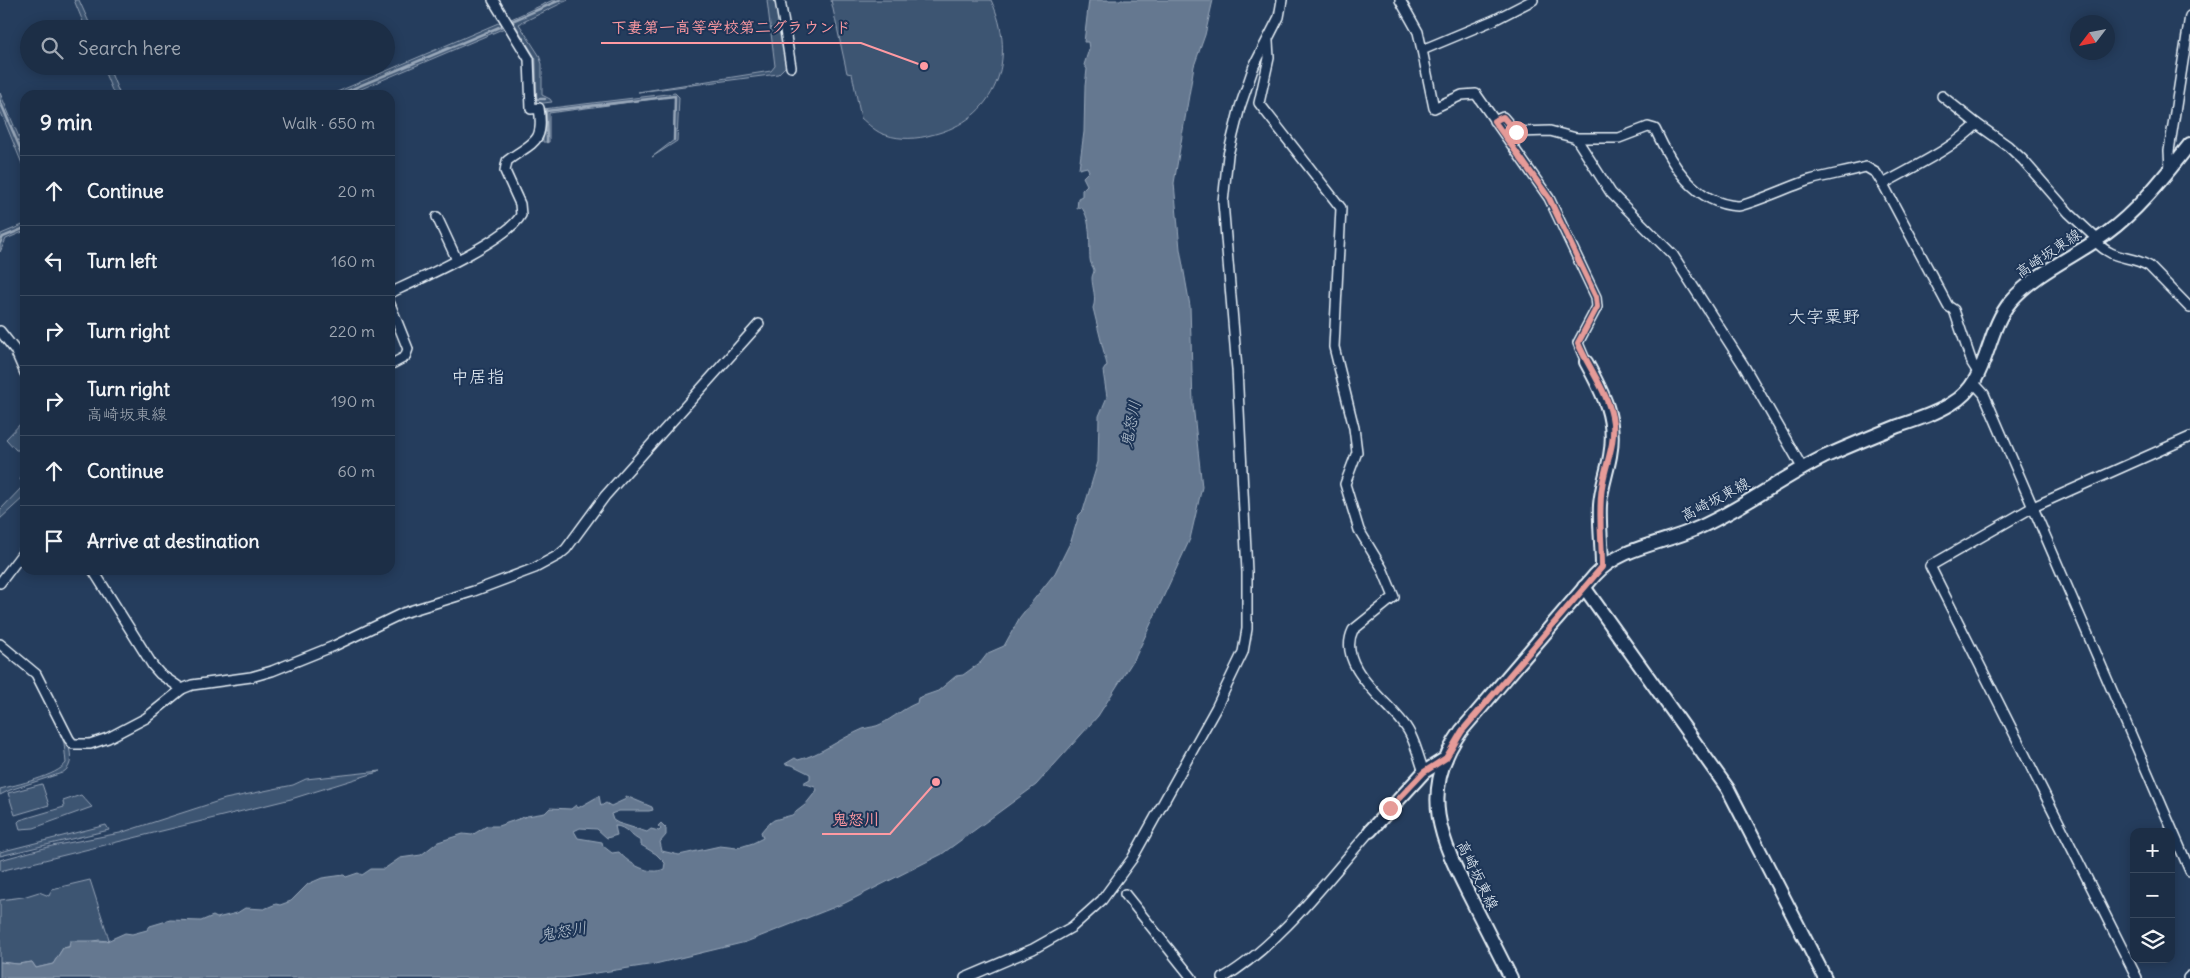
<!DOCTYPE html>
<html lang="en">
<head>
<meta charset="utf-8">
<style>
	body { margin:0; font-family:Delius,"Klee One",sans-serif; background:#293a51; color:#f1f3f6 }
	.controls { position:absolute; right:15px; bottom:15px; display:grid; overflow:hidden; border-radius:10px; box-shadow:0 2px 12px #0003 }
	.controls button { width:45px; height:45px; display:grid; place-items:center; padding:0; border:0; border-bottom:1px solid #3a4a5f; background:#1c2e46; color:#f1f3f6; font:25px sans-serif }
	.compass { position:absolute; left:2070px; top:15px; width:45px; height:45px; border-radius:50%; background:#1c2e46; box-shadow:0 2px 12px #0003; rotate:238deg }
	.stop { position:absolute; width:15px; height:15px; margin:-11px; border:4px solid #e69b98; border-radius:50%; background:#fff }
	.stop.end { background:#e69b98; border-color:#fff; box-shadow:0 1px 5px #0008 }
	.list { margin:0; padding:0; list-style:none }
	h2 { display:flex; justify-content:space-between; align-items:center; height:65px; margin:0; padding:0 20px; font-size:21px }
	h2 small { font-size:16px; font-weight:400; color:#a0a8b3 }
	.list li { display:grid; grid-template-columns:32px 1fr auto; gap:15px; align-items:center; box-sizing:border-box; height:70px; padding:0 20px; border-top:1px solid #3a4a5f }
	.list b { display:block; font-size:19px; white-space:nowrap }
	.list p { margin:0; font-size:16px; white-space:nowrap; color:#a0a8b3 }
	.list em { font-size:16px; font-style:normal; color:#a0a8b3 }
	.icon { flex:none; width:28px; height:28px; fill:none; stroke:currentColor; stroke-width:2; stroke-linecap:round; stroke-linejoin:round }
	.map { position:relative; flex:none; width:2190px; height:978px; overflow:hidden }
	.search { position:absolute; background:#1c2e46; box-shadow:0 2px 12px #0003; left:20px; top:20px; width:375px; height:55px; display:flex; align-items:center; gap:12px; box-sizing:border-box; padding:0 18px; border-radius:28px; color:#a0a8b3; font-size:19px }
	.panel { position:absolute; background:#1c2e46; box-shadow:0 2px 12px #0003; left:20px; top:90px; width:375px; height:485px; border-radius:15px }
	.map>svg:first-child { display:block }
</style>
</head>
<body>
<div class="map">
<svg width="2190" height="978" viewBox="0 0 2190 978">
	<rect width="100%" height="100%" fill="#253d5d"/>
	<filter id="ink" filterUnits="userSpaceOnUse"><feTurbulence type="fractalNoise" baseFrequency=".02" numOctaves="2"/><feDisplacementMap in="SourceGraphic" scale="10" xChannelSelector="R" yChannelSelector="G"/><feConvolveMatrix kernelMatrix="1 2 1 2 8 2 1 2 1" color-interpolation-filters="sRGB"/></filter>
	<g filter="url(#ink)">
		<!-- green -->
		<g fill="#3e5472" stroke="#93a2b5">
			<path d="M74,0H79L92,29H86Z"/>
			<path d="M553,0H568L519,24L539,55L542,64V95L550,99L552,102L535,104L533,102L534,76L509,20Z"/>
			<path d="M767,0H777L786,66L778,74L638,92L771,71L775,66Z"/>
			<path d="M831,0H991C1018,58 997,120 931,135C918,139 900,140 886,135C877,133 868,124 861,118L852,74L847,73Z"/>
			<path d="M503,21L507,27L347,95H330Z"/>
			<path d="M102,66H108L120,95H114Z"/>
			<path d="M0,93L25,151V171L0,110Z"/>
			<path d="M675,93L679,97L677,141L652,157L674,140L675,96L549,113V142H543V109Z"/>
			<path d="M25,224V231L6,239L0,252L1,234Z"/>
			<path d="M25,419V458L22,459L20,457L22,450H16L6,439Z"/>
			<path d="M25,474V496L0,519V510L24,485L20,479Z"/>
			<path d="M45,699C53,715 86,760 62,773L10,790L0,795V789C15,785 58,776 66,763L64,743Z"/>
			<path d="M381,771L291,799L0,871V860L52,846L120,833L225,799L293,785L306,779Z"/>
			<path d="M42,784L49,805L15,815L8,793Z"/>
			<path d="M81,795L92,807L34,828L20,829L18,822L20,820L64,807L63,801Z"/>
			<path d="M106,825L109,830L0,856V852Z"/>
			<path d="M90,880L109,939L107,941L99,940L63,948L53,964L36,968L32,962L18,964L0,962V900L23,897L39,892L49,896L52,889Z"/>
		</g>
		<!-- water -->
		<path fill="#657890" stroke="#99a8ba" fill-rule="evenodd" d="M1089,0H1213L1205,35L1194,66L1174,183L1180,249L1190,306L1193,404L1202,487L1190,539L1136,656L1098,716L1036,785L942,854L845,903L746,942L655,964L564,978H0V962L18,964L32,962L36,968L53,964L63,948L69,947L70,941H107L125,933L132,934L147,930L150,926L170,920L201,921L213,916L217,918L237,913L245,908L264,909L276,904L280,905L291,901L308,884L322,878L344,875L346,877L358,873L362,875L371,869H384L400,858L421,855L438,842L463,834L472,835L487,826H498L527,816L545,813L550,808L571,809L576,805L578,808L599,796L601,806L606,803L611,806L626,799V796L652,807L653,810L649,811H619L611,814L613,820L618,823L647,832L651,829L659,831L661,829L658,826L661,823L666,828V835L660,842L662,851L679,855L720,846L737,848L753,843L763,838L761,832L766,826L774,820L792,815L805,805L817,790L815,787L803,783L810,779V774L792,765L785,764L795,758L798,760C822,754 839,739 863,729C869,727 876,727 881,724C893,718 904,708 917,703L918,698L938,691L956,676L963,675L981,662L988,653L1004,646L1020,617L1055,573L1071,541L1079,515L1083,511L1098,462L1099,416L1107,397L1103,371L1107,365L1093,308C1097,297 1092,288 1092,278C1092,275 1094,273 1094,270C1093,267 1090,263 1090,259C1089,245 1092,219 1081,207L1077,209L1078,198L1082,196V190L1087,185L1083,177L1089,171L1087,167L1079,169L1084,132L1085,86L1087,69L1084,65L1089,49L1088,42H1084ZM615,826C626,826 631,837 641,841V845L656,854L665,863L664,869C650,876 629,864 619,852L612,853L603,846L602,842L578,838L574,831L580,828L597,829L607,838L617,835Z"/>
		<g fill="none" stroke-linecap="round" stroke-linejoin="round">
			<!-- stream -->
			<g stroke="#99a8ba" stroke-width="2.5">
				<path d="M338,95L504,25"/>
				<path d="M545,99H536L535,59L512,21L560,0"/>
				<path d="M0,101L25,160"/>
				<path d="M546,109V111L675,96L674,140"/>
				<path d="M546,111L547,142"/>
				<path d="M0,243L3,237L25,228"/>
			</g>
			<defs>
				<g id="street">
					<path d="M780,0L791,67"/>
					<path d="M1400,0L1418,32L1422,50L1494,20L1533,0"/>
					<path d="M1268,41L1269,58L1259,103L1341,208L1334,347L1354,428L1357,452L1345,484L1359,530L1382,568L1394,597L1353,630C1336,665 1385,699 1403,723C1414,736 1418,756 1424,772"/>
					<path d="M1422,50L1434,108L1462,95L1476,94L1549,198L1596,297L1597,307L1578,343L1586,362"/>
					<path d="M1942,96L1977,124"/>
					<path d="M1494,121L1503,117L1516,132L1550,131L1576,138H1619L1648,127L1655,129C1671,164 1695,204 1738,206C1747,206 1796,184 1810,180C1828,175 1848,172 1866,167L1876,173L1883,184L1948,306L1954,310L1972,363L1979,374"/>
					<path d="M1576,138L1611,193L1673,255L1744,366L1803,469"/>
					<path d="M2170,168L2169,151L2190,16"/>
					<path d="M1883,184C1915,166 1951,150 1977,124L2008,146L2023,160L2069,213L2098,240"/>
					<path d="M437,217L457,260"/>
					<path d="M2095,241C2115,262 2128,254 2149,266L2190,308"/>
					<path d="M390,293C418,280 508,240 521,215L520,204L505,171L507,161C531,142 545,145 539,108L531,109L529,59L493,0"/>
					<path d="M390,304L408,349L405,357L390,365"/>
					<path d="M0,331L15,350L25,373"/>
					<path d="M1974,383L1984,394L2190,871"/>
					<path d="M93,570L153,666L160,674L182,689"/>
					<path d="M0,583L25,550"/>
					<path d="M0,644L36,674L69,739L73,744H90L108,738L146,718L182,689L192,685L251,677L272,671L334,646L403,613L474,591L535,568L559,555L566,549L605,496L759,324"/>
					<path d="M1125,894L1192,978"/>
					<path d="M965,978L1033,949L1072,927L1102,900L1132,859L1216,708L1243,652L1247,629V572L1237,369L1223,202L1228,155L1240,107L1254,66L1279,17L1282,0"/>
					<path d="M1223,978C1278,946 1328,879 1370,831"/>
					<path d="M2137,978L1930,566L2033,507L2190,437"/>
					<path d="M2188,978L2190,976"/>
				</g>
				<g id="secondary">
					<path d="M1586,362C1603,393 1617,419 1610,456C1607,473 1601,488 1600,505C1599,526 1602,546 1602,567"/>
					<path d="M1584,587L1728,789L1825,978"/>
					<path d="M1370,831L1424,772L1446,758"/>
					<path d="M1511,978C1498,952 1484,925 1471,899C1441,840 1418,792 1461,731L1595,575C1621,546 1664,544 1698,528C1742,509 1781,478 1824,457C1849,446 1873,436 1898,426C1916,420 1935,414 1951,404C1990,382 1984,333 2011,301C2036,272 2076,256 2107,233C2140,209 2165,175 2190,144"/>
				</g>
			</defs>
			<!-- street casing -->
			<use href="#street" stroke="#e8f1f8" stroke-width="12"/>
			<!-- secondary casing -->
			<use href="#secondary" stroke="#e8f1f8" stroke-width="16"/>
			<!-- street -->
			<use href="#street" stroke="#1d3557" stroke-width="9"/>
			<!-- secondary -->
			<use href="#secondary" stroke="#1d3557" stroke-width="12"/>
		</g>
	</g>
	<g fill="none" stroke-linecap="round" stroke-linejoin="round" filter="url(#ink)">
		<!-- route -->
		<path stroke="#e69b98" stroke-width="6" d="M1390,808L1424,772L1446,758L1462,731L1602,567C1602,540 1598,513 1602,487C1605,465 1615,446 1613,423C1610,395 1589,369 1578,343L1597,307L1596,297L1549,198L1494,121L1503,117L1516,132"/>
	</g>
	<g text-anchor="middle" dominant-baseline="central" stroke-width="4" stroke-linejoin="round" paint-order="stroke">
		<!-- street labels -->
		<g font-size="15" fill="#e8f1f8" stroke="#1d3557">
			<text transform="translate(2048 253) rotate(-34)">高崎坂東線</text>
			<text transform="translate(1715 499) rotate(-28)">高崎坂東線</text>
			<text transform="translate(1478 875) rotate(64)">高崎坂東線</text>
		</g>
		<!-- water labels -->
		<g font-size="16" font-style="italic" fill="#b4c1ce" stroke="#1d3557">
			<text transform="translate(1130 424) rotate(-79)">鬼怒川</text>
			<text transform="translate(563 931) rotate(-10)">鬼怒川</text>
		</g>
		<!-- quarter labels -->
		<g font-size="18" fill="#e8f1f8" stroke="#1d3557">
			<text x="1824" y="316">大字粟野</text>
			<text x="478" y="376">中居指</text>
		</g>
	</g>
	<!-- callouts -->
	<path fill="none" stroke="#ff9aa2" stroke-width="2" d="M924 66L861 43H601M936 782L890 834H822"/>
	<g fill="#ff9aa2" stroke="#1d3557" stroke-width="2">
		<circle cx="924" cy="66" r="5"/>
		<circle cx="936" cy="782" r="5"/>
	</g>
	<g font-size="16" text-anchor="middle" font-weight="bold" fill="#ff9aa2" stroke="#1d3557" stroke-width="4" stroke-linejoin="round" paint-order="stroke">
		<text x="731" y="33">下妻第一高等学校第二グラウンド</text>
		<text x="856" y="825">鬼怒川</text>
	</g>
</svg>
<div class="controls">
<button>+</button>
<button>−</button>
<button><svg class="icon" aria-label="layers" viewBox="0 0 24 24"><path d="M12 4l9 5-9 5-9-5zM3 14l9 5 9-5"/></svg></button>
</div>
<svg class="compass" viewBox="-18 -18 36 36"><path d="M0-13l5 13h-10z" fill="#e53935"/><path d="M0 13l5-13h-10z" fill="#a0a8b3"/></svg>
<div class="stop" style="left:1516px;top:132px"></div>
<div class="stop end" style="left:1390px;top:808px"></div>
<div class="search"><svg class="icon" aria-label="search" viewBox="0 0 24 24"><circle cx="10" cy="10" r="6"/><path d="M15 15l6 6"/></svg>Search here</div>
<section class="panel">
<h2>9 min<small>Walk · 650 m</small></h2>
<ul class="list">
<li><svg class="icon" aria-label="ahead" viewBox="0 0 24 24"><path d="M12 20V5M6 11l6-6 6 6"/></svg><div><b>Continue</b></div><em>20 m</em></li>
<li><svg class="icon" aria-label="left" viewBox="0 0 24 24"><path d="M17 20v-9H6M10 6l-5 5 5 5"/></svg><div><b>Turn left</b></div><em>160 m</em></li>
<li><svg class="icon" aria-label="right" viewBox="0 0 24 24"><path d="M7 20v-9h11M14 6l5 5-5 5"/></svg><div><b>Turn right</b></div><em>220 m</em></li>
<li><svg class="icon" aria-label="right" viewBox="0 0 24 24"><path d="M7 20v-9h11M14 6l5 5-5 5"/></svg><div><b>Turn right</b><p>高崎坂東線</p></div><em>190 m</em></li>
<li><svg class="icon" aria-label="ahead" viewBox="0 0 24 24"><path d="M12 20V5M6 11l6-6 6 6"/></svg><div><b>Continue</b></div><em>60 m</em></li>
<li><svg class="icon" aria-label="arrive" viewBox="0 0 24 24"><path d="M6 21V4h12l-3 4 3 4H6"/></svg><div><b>Arrive at destination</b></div></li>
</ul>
</section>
</div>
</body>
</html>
